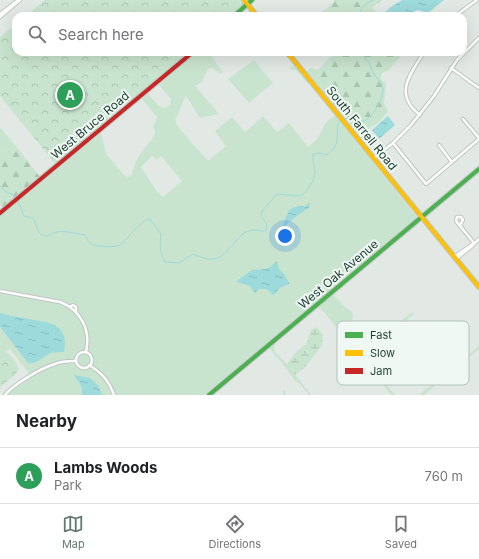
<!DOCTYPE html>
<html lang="en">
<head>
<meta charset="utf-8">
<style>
	body { margin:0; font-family:Inter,sans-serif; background:#f2f2f2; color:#202124 }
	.you { position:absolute; left:285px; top:236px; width:14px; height:14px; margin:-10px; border:3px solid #fff; border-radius:50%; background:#1a73e8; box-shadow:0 0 0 6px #1a73e833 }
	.badge { display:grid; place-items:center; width:26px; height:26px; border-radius:50%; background:#637a71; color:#fff; font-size:13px; font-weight:700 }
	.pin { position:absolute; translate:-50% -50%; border:2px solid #fff; box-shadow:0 1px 4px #0006 }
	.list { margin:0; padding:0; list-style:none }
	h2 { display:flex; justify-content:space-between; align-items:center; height:52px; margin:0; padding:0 16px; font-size:17px }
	h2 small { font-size:13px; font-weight:400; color:#757577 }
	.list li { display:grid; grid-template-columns:26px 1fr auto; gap:12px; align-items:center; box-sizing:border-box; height:56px; padding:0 16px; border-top:1px solid #e0e0e0 }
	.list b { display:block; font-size:15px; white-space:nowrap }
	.list p { margin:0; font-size:13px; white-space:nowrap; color:#757577 }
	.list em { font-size:13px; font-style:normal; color:#757577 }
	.icon { flex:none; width:22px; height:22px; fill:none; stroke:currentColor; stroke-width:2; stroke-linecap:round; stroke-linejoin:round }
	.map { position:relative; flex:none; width:479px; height:395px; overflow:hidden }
	.search { position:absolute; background:#fff; box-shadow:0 4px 16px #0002; left:12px; right:12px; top:12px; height:44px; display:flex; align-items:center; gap:10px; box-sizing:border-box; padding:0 14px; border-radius:12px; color:#757577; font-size:15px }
	.sheet { height:108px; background:#fff }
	nav { display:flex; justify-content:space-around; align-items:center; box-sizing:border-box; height:56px; border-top:1px solid #e0e0e0; background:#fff; font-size:11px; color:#757577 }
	nav a { display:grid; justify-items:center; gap:2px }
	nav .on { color:#637a71 }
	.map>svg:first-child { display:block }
</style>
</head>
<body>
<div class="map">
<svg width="479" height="395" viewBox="0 0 479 395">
	<defs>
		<pattern id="forest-firs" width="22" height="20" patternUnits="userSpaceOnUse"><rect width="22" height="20" fill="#c9e4ce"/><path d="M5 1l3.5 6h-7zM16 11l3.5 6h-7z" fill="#acc5b1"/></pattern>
		<pattern id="wetland-marsh" width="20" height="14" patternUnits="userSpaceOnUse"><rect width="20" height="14" fill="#c9e4ce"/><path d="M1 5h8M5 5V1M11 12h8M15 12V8" fill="none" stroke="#acc5b1"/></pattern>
		<pattern id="park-crowns" width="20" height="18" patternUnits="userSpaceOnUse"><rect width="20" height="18" fill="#c9e4ce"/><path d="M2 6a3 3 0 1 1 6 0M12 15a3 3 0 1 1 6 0" fill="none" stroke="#acc5b1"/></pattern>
		<pattern id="water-ripples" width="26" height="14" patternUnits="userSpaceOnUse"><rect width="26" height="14" fill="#9ddadc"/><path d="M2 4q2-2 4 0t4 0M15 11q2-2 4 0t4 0" fill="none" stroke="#87bcbd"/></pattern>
	</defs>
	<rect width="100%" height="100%" fill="#e2e9e5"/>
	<!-- grass -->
	<g fill="#c9e4ce" fill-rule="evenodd">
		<path d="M196,52H208L223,72L221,74L213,68L208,69L202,82L195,86L219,114L200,118L186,96C181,104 180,112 175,120L178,127L208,161L226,146L215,131L232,117L245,132L263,116L277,132L289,123L308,147L317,139L326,122L335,116L417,217L204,395H8L16,387L31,378L28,372L10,349L5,351L0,348V217L101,133L106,154L127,178L131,175L138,157L154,136L155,132L153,127L157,117L142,99L148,94L160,107L165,108L170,105L171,99L159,85ZM152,156L157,160L161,156L182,181L163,197L156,190L141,167Z"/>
		<path d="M254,60L273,83L249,103L228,79Z"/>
		<path d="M294,65L296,66L310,83L308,84L296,70L289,69Z"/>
		<path d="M0,127L15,145L0,153Z"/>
		<path d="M333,294L344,306L352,312L353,318L349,323L348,330L363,353L407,316L413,312L414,314L370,350L364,357L395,395H391L324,312L318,307V305Z"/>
		<path d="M274,342H276L274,348L275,352L287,364L311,395H309L300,384L295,381L283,364L268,347Z"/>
		<path d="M479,346V349L424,395H419Z"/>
	</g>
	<!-- forest -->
	<g fill="url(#forest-firs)">
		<path d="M334,0H383L372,7L381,16L368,15L367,16H317L334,2Z"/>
		<path d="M338,52H404L389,70L382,73L381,76V80L386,83L384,103L388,111C381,122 372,127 361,133L356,131L307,72L310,68L318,70L328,59Z"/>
		<path d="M15,145L40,177L3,207L0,205V153Z"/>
	</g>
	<!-- wetland -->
	<path fill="url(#wetland-marsh)" d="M317,327L323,335L322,345L306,366L295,375L287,364L297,351L307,343L311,330Z"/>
	<!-- park -->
	<g fill="url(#park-crowns)">
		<path d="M45,0H242L244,3L242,7L232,16H26Z"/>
		<path d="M16,24V52H191L56,165L0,96V37Z"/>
		<path d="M0,348C9,352 15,360 19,369L15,375L0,387Z"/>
	</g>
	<!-- water -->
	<g fill="url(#water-ripples)">
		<path d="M402,0H444L428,13L418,10L400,16H384C386,8 396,4 402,0Z"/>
		<path d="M388,116L395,125L379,139L372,130Z"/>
		<path d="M310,202L309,208C302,212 294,218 287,224C285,226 284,230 282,232C282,224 287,218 288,211C294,207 298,204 305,207Z"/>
		<path d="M277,261L279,269L283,273L289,282V284L280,288L274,295L266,289H259L255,293L250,286L237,282L238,280L252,270L265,269L270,267Z"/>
		<path d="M0,313C8,315 16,317 24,318C46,323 70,321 64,352C60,352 55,352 51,353C44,356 36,365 28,363L0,327Z"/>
		<path d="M74,375L90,378L98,385L102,395H83L82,394C83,385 78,382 74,375Z"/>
	</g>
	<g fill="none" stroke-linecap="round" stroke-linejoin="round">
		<!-- stream -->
		<g stroke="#9ddadc" stroke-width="1">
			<path d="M359,16C363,5 362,5 373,0"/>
			<path d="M344,119L348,118L364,121L367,119L375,111L382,97L383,89L381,82L375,76L369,63L360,52"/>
			<path d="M0,186L6,192L12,194L16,198"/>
			<path d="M18,200L24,216L33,218C36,223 37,232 42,235C47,238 52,233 57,232C66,230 76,234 85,235C87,238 87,241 90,243C93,246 98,246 102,246C107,247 112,247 117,246C128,242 140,219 150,219L161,234C160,243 159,253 165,262L179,263L193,254C199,256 206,260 214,259C228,257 237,233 251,230C255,230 260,231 264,231L267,229L266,223L261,216L262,211L277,194L300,196C304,194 307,191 309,187C320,172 312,169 313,154L319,153L326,155C341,145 336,139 338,124L341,121"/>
			<path d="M284,391L285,395"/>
		</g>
		<defs>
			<g id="street">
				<path d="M0,14L17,1"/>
				<path d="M455,16L477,0"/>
				<path d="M0,17L20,0"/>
				<path d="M451,68L479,88"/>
				<path d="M420,115C393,94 410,75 424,52"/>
				<path d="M463,119L479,138"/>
				<path d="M393,143L426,184L479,139"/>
				<path d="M439,145L451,161"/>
				<path d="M374,158L393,143L411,125L434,96L457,60L479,38"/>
				<path d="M460,225L463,220L461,217H457L456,221L474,243"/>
				<path d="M454,257L474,243"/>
				<path d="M456,259L471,247L479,239"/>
				<path d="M0,291L60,302C81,310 91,330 86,352"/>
				<path d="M69,307L73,305L76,307V312"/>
				<circle cx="84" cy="360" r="8"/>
				<path d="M89,365C102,373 109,381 114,395"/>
				<path d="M5,395C14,384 41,368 55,364C61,361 69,361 76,361"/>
			</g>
			<g id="fast">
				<path d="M234,16L252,0"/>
				<path d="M209,395L479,169"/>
			</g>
			<g id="slow">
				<path d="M244,0L257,16"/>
				<path d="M287,52L479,287"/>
			</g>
			<path id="jam" d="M0,213L193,52"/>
		</defs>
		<!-- street casing -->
		<use href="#street" stroke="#bfc6c2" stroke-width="4.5"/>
		<!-- fast casing -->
		<use href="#fast" stroke="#bdc7c2" stroke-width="6"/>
		<!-- slow casing -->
		<use href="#slow" stroke="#bdc7c2" stroke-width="6"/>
		<!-- jam casing -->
		<use href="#jam" stroke="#bdc7c2" stroke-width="6"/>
		<!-- street -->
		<use href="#street" stroke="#fbfcfb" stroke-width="2.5"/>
		<!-- fast -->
		<use href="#fast" stroke="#4caf50" stroke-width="4"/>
		<!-- slow -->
		<use href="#slow" stroke="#ffc107" stroke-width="4"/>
		<!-- jam -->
		<use href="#jam" stroke="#c62828" stroke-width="4"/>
	</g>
	<g text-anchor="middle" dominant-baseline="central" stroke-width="4" stroke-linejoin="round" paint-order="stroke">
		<!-- street labels -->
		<g font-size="12" fill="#1e3e32" stroke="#f0f8f3">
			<text transform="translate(90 125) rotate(-40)">West Bruce Road</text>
			<text transform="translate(362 128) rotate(51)">South Farrell Road</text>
			<text transform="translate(338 274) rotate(-40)">West Oak Avenue</text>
		</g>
	</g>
	<!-- legend -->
	<rect x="337" y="321" width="132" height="64" rx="6" fill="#f0f8f3" stroke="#b1c0b9" stroke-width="1"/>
	<rect x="345" y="332" width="18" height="6" fill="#4caf50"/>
	<rect x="345" y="350" width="18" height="6" fill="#ffc107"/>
	<rect x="345" y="368" width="18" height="6" fill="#c62828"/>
	<g font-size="11" fill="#1e3e32">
		<text x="370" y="339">Fast</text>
		<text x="370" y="357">Slow</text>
		<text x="370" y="375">Jam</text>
	</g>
</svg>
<div class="you"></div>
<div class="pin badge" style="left:70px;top:95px;background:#2e9e5b">A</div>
<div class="search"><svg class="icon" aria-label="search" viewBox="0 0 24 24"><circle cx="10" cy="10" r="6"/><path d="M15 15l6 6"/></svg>Search here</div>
</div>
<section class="sheet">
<h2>Nearby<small></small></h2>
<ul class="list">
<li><span class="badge" style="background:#2e9e5b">A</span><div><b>Lambs Woods</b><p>Park</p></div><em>760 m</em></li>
</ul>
</section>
<nav>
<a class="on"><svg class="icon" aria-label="map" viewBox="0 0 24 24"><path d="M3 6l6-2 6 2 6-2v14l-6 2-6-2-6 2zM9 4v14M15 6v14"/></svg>Map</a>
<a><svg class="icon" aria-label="directions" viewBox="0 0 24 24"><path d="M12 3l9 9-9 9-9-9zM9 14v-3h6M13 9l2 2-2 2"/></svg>Directions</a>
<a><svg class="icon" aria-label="saved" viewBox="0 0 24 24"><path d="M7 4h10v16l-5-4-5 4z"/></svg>Saved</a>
</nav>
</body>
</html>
